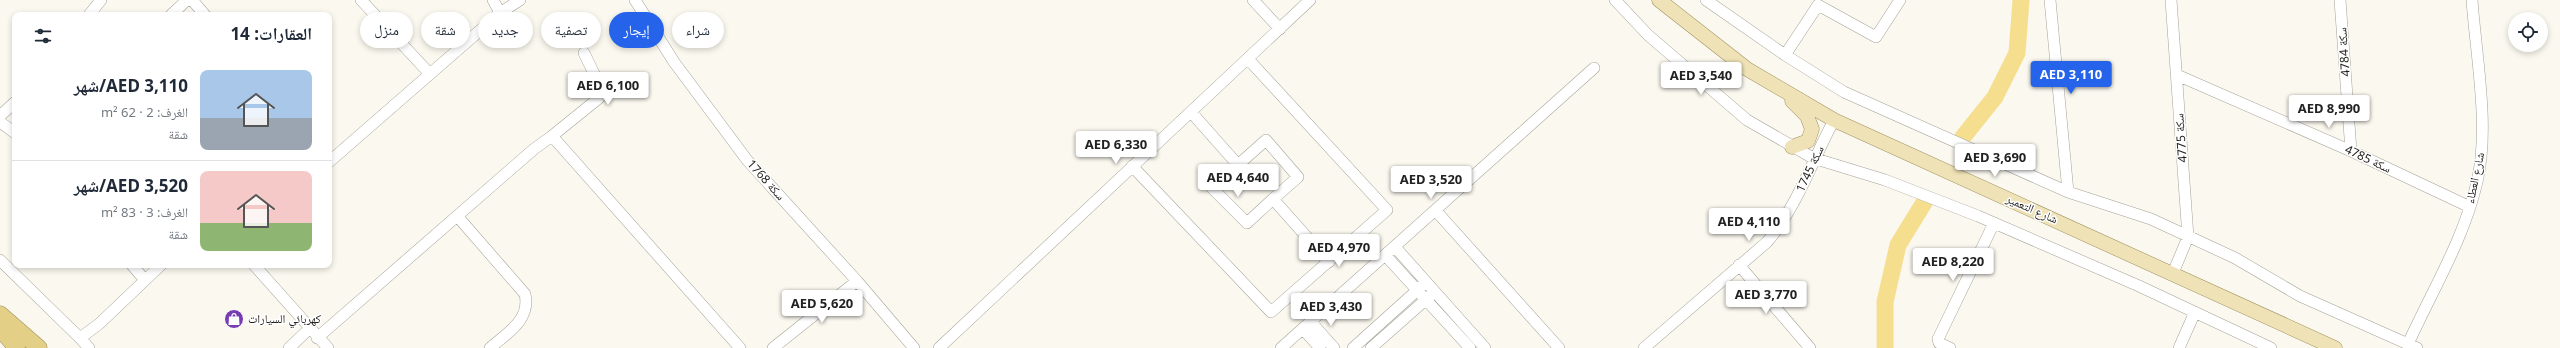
<!DOCTYPE html>
<html lang="ar">
<meta charset="utf-8">
<style>
:root{--surface:#fff;--page:#f2f2f3;--text:#1f2937;--muted:#747a83;--line:#e0e1e3;--accent:#2563eb}
body{margin:0;font-family:"Noto Sans","Noto Naskh Arabic",sans-serif;background:var(--page);color:var(--text);direction:rtl;height:100vh;display:flex;flex-direction:column;font-size:15px;white-space:nowrap}
*{box-sizing:border-box;margin:0}
p{font-size:13px;color:var(--muted)}
.icon{flex:none;width:22px;height:22px;fill:none;stroke:currentColor;stroke-width:2;stroke-linecap:round;stroke-linejoin:round}
.map{position:relative;flex:1;overflow:hidden;direction:ltr}
.panel{position:absolute;left:12px;top:12px;width:320px;height:256px;display:flex;flex-direction:column;background:var(--surface);border-radius:8px;box-shadow:0 2px 6px #0003;direction:rtl}
.panel>*{flex:none}
.guide{position:absolute;left:344px;top:12px;width:380px;height:36px;direction:rtl;display:flex;gap:8px}
.controls{position:absolute;left:2508px;top:12px;display:grid;gap:8px}
.controls a{display:grid;place-items:center;width:40px;height:40px;border-radius:50%;background:var(--surface);box-shadow:0 2px 6px #0003;font-size:20px}
.price{position:absolute;translate:-50% -34px;padding:0 9px;border-radius:4px;background:#fff;color:#222;font-size:13px;line-height:26px;filter:drop-shadow(0 1px 2px #0008)}
.price::after{content:'';position:absolute;left:50%;top:24px;width:12px;height:9px;margin-left:-6px;background:inherit;clip-path:polygon(0 0,100% 0,50% 100%)}
.price.active{background:var(--accent);color:#fff}
ul{padding:0;list-style:none}
li{display:flex;align-items:center;gap:12px;height:100px;padding:0 20px}
li+li{border-top:1px solid var(--line)}
li span{display:grid;place-items:center;flex:none;width:112px;height:80px;border-radius:8px;color:#555}
li>.icon{margin-inline-start:auto}
span .icon{width:48px;height:48px;fill:#fffc;stroke-width:1}
li b{font-size:17px}
h2{display:flex;justify-content:space-between;align-items:center;height:48px;padding:0 20px;font-size:17px}
.pill{padding:0 14px;border-radius:18px;background:var(--surface);box-shadow:0 2px 6px #0003;font-size:14px;line-height:36px}
.pill.active{background:var(--accent);color:#fff}
.map>svg:first-child{display:block}
.lines{fill:none;stroke-linecap:round;stroke-linejoin:round}
.river{stroke:#f6de8f;stroke-width:17}
.minor-casing{stroke:#a5a299;stroke-width:12}
.major-casing{stroke:#9f9162;stroke-width:15}
.highway-casing{stroke:#9f9162;stroke-width:17}
.minor{stroke:#fff;stroke-width:11}
.major{stroke:#efe2b7;stroke-width:14}
.highway{stroke:#e4cf87;stroke-width:16}
.labels{text-anchor:middle;stroke-width:3;stroke-linejoin:round;paint-order:stroke}
.street-label{font-size:12px;fill:#201f1c;stroke:#fff}
.poi-label{font-size:12px;fill:#201f1c;stroke:#fff;text-anchor:start}
</style>
<div class="map">
<svg width="2560" height="348" viewBox="0 0 2560 348">
<rect width="100%" height="100%" fill="#fbf8ef"/>
<g class="lines">
<!-- river -->
<path class="river" d="M1963 137 1995 97 2017 53 2021 0
M1885 348V302L1898 245 1925 201"/>
<!-- minor casing -->
<g class="minor-casing">
<path id="minor" d="M192 0 205 15
M361 0 429 73
M493 0 500 13
M635 0 674 62 747 160 857 281 914 348
M1253 0 1280 29
M1615 0 1648 35 1747 120 1813 158 1885 180 1978 216 2139 286 2271 348
M1706 0 1785 55 1844 92 2068 192 2151 219 2235 258 2300 296 2417 348
M2050 0 2068 192
M2171 0 2188 237 2173 273
M2340 0 2351 151
M89 15 101 0
M171 15 187 0
M1785 55 1818 5 1876 37 1900 0
M2177 75 2351 151 2470 207
M1191 112 1238 165
M0 116 15 102
M0 122 15 133
M552 136 599 98 601 88 584 53
M329 162 500 13 520 0
M1132 166 1271 312 1387 210 1248 59
M1273 199 1298 177 1266 140 1212 188 1247 223 1273 199 1329 262
M1436 211 1559 348
M458 217 525 294C531 320 507 333 490 348
M1395 247 1485 348
M1386 256 1470 348
M0 260 80 338 99 324 161 265
M132 265 144 279
M254 265 328 348
M1739 265 1810 348
M1311 322 1334 348
M1303 329 1320 348
M80 338 89 348
M317 338 534 149 552 136 740 348
M2408 344C2432 291 2464 239 2477 182 2490 128 2476 56 2472 0
M289 348 309 329
M773 348 857 281
M939 348 1310 0
M1281 348 1594 68
M1353 348 1423 285
M1371 348 1431 295
M1644 348 1767 242C1797 207 1812 161 1834 120
M1950 348 1939 343 1938 339 1994 223
M2179 348 2195 312"/>
</g>
<!-- major casing -->
<g class="major-casing">
<path id="major" d="M1659 0 1747 69 1834 120 2335 348
M1792 101 1807 116 1812 129 1808 141 1792 147"/>
</g>
<!-- highway casing -->
<g class="highway-casing">
<path id="highway" d="M0 314 39 348
M0 329 17 348"/>
</g>
<!-- minor -->
<use href="#minor" class="minor"/>
<!-- major -->
<use href="#major" class="major"/>
<!-- highway -->
<use href="#highway" class="highway"/>
</g>
<!-- icons -->
<defs>
<g id="shop-disc" transform="scale(1)"><circle r="9.5" fill="#773cb2" stroke="#fff"/><path d="M-5-2.5h2.3a2.7 3.5 0 0 1 5.4 0H5L5.5 6h-11ZM-1.5-2.5h3a1.5 2.3 0 0 0-3 0Z" fill="#fff"/></g>
</defs>
<g fill-rule="evenodd">
<use href="#shop-disc" x="234" y="319"/>
</g>
<g class="labels">
<!-- street labels -->
<g class="street-label">
<text transform="translate(2344 52) rotate(-94)" y="4">سكة 4784</text>
<text transform="translate(2181 138) rotate(-94)" y="4">سكة 4775</text>
<text transform="translate(2368 159) rotate(25)" y="4">سكة 4785</text>
<text transform="translate(1810 169) rotate(-65)" y="4">سكة 1745</text>
<text transform="translate(2475 178) rotate(-78)" y="4">شارع العطاء</text>
<text transform="translate(766 180) rotate(48)" y="4">سكة 1768</text>
<text transform="translate(2032 209) rotate(24)" y="4">شارع التعمير</text>
</g>
<!-- poi labels -->
<g class="poi-label">
<text x="248" y="323">كهربائي السيارات</text>
</g>
</g>
</svg>
<div class="controls">
<a><svg class="icon" aria-label="locate" viewBox="0 0 24 24"><circle cx="12" cy="12" r="6"/><path d="M12 2v4M12 18v4M2 12h4M18 12h4"/></svg></a>
</div>
<b class="price active" style="left:2071px;top:95px">AED 3,110</b>
<b class="price" style="left:1701px;top:96px">AED 3,540</b>
<b class="price" style="left:608px;top:106px">AED 6,100</b>
<b class="price" style="left:2329px;top:129px">AED 8,990</b>
<b class="price" style="left:1116px;top:165px">AED 6,330</b>
<b class="price" style="left:1995px;top:178px">AED 3,690</b>
<b class="price" style="left:1238px;top:198px">AED 4,640</b>
<b class="price" style="left:1431px;top:200px">AED 3,520</b>
<b class="price" style="left:1749px;top:242px">AED 4,110</b>
<b class="price" style="left:1339px;top:268px">AED 4,970</b>
<b class="price" style="left:1953px;top:282px">AED 8,220</b>
<b class="price" style="left:1766px;top:315px">AED 3,770</b>
<b class="price" style="left:822px;top:324px">AED 5,620</b>
<b class="price" style="left:1331px;top:327px">AED 3,430</b>
<div class="guide">
<a class="pill">شراء</a>
<a class="pill active">إيجار</a>
<a class="pill">تصفية</a>
<a class="pill">جديد</a>
<a class="pill">شقة</a>
<a class="pill">منزل</a>
</div>
<section class="panel">
<h2>العقارات: 14<svg class="icon" aria-label="filters" viewBox="0 0 24 24"><path d="M4 7h16M4 17h16"/><circle cx="9" cy="7" r="2"/><circle cx="15" cy="17" r="2"/></svg></h2>
<ul>
<li><span style="background:linear-gradient(#a9c7e8 60%,#9aa5b1 0)"><svg class="icon" aria-label="home" viewBox="0 0 24 24"><path d="M3 11l9-7 9 7M6 9v11h12V9"/></svg></span><div><b>AED 3,110/شهر</b><p>الغرف: 2 · 62 m²</p><p>شقة</p></div></li>
<li><span style="background:linear-gradient(#f6c9c9 65%,#8fb573 0)"><svg class="icon" aria-label="home" viewBox="0 0 24 24"><path d="M3 11l9-7 9 7M6 9v11h12V9"/></svg></span><div><b>AED 3,520/شهر</b><p>الغرف: 3 · 83 m²</p><p>شقة</p></div></li>
</ul>
</section>
</div>
